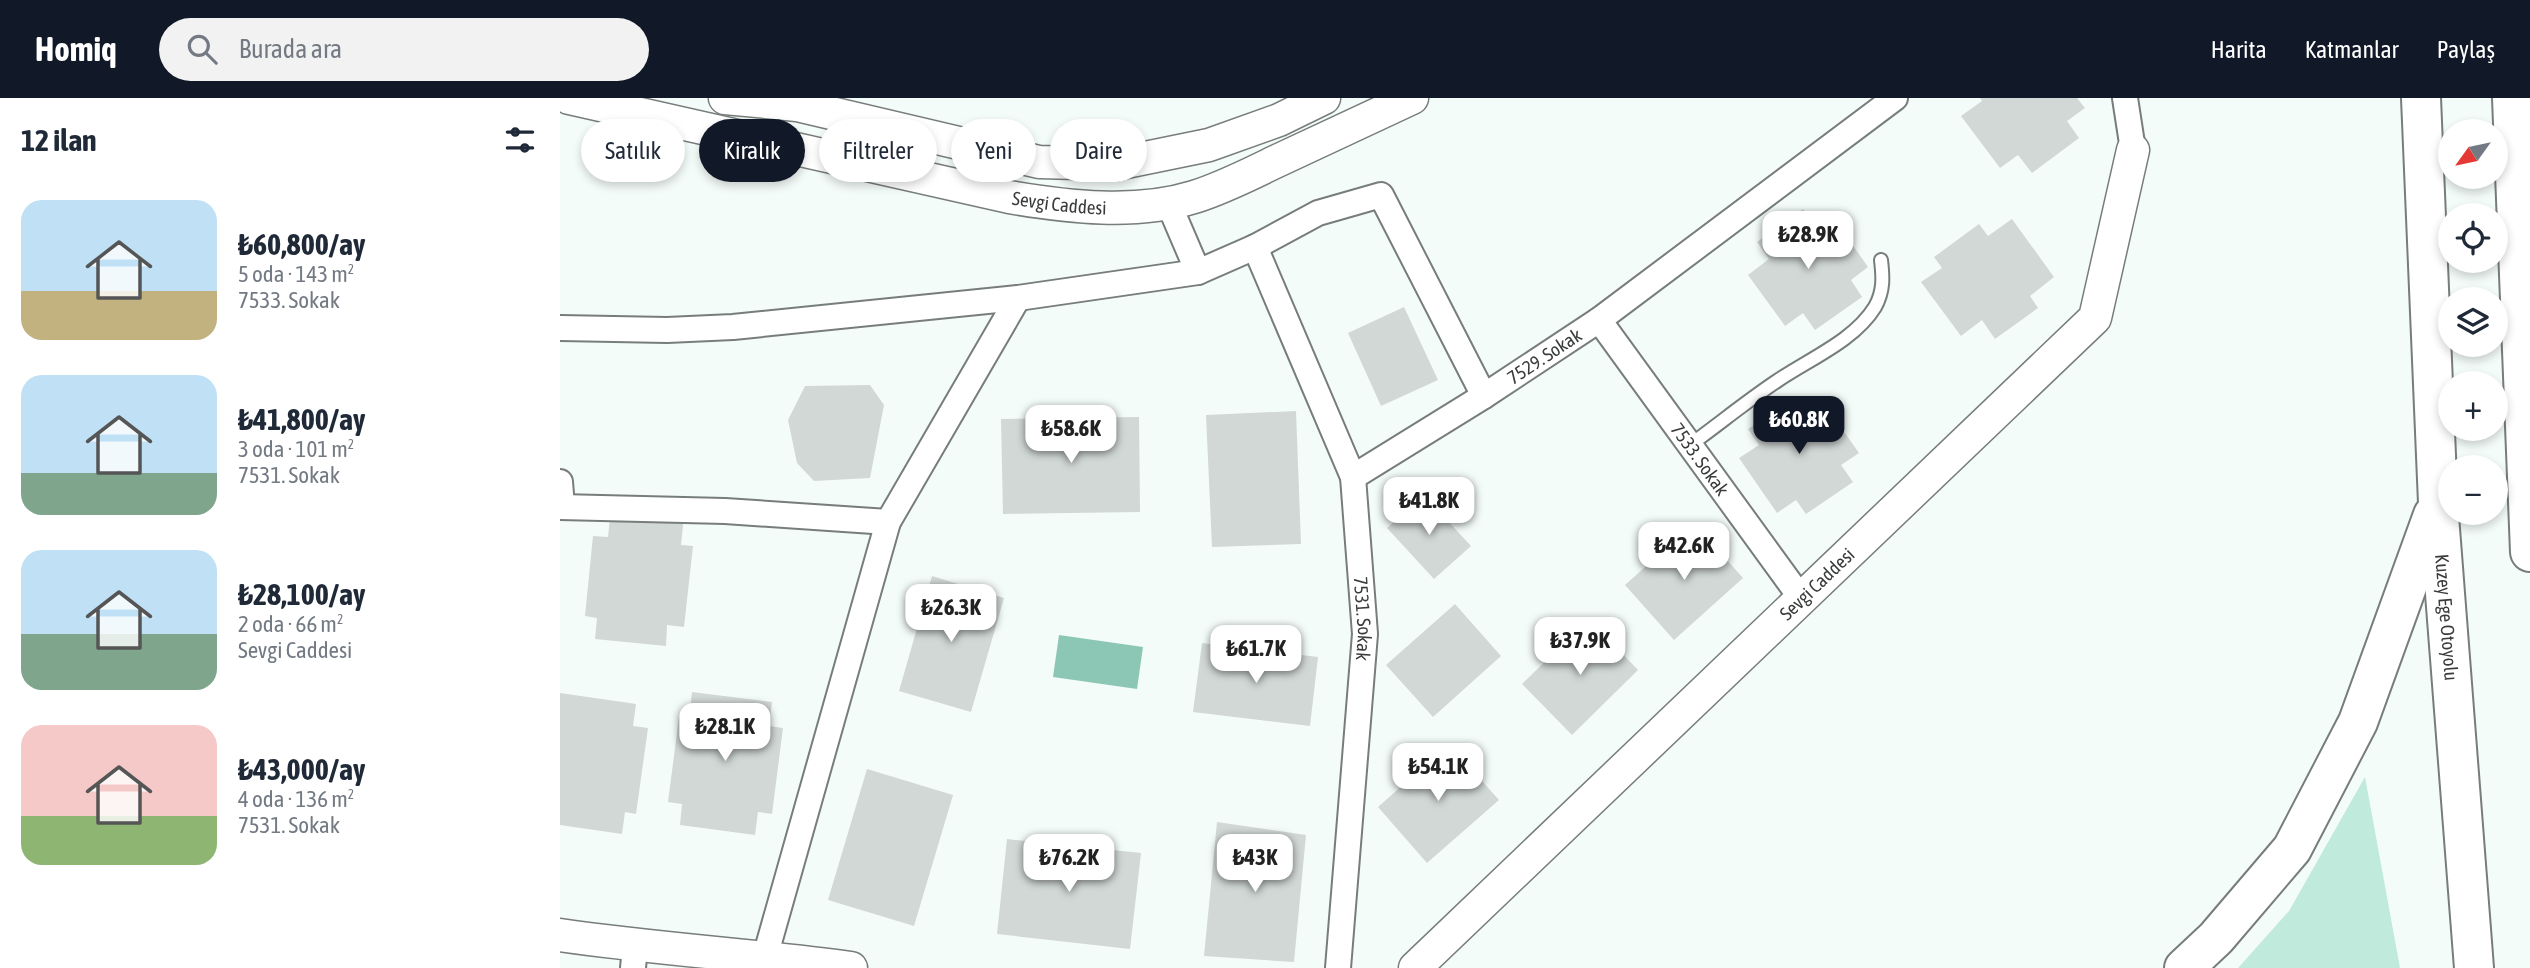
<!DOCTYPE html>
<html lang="tr">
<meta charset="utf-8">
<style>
:root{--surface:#fff;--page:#f2f2f3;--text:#1f2937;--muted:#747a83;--accent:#111827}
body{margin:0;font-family:"Asap Condensed",sans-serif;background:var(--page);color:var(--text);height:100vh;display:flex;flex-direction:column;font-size:26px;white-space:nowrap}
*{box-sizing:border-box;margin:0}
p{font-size:23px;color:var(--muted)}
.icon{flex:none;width:38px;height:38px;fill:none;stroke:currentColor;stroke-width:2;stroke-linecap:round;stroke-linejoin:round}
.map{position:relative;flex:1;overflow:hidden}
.panel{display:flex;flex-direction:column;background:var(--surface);width:560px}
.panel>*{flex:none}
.banner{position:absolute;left:21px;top:21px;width:665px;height:63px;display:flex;gap:14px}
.needle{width:46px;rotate:237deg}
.tools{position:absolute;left:1878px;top:21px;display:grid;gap:14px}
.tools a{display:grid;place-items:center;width:70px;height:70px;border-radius:50%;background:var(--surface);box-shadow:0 4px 10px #0003;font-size:35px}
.price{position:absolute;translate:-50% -60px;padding:0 16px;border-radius:14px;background:#fff;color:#222;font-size:23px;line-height:46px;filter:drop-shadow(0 2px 4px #0008)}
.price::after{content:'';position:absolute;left:50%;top:42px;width:21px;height:16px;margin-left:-10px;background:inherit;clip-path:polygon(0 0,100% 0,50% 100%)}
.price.on{background:var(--accent);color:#fff}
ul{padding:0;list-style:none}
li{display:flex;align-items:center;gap:21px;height:175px;padding:0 21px}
li span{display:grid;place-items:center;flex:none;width:196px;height:140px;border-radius:21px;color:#555}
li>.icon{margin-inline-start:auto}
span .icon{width:84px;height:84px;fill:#fffc;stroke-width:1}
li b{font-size:30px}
h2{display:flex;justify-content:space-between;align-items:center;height:84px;padding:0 21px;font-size:30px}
.pill{padding:0 24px;border-radius:32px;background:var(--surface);box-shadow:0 4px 10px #0003;font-size:24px;line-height:63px}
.pill.on{background:var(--accent);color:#fff}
header{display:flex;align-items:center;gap:42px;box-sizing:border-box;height:98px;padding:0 35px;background:var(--accent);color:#fff}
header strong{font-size:33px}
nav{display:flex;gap:38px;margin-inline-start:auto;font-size:24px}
.search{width:490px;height:63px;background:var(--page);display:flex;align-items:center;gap:18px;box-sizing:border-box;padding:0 24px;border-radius:38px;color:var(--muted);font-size:26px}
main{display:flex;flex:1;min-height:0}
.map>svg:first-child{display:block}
.green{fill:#bfeadc}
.water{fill:#8cc6b4}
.building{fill:#d1d8d5}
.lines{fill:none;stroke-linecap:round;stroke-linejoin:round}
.service-casing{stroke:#777d7b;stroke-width:16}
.minor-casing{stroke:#777d7b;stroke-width:28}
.tertiary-casing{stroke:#777d7b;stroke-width:35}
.motorway-casing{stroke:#777d7b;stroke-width:42}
.service{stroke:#fff;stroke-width:12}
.minor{stroke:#fff;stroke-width:24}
.tertiary{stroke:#fff;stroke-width:32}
.motorway{stroke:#fff;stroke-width:38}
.labels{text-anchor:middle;stroke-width:7;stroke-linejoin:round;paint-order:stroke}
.street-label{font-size:19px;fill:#393c3b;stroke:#fff}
</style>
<header>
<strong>Homiq</strong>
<div class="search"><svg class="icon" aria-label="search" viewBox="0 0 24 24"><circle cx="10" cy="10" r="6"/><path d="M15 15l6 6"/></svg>Burada ara</div>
<nav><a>Harita</a><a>Katmanlar</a><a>Paylaş</a></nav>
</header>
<main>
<section class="panel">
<h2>12 ilan<svg class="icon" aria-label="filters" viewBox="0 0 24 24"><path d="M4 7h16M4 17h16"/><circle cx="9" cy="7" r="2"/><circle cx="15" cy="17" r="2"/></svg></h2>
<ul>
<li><span style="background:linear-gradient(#bfe0f5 65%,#c2b280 0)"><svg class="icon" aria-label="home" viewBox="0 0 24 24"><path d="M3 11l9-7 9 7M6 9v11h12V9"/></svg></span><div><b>₺60,800/ay</b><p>5 oda · 143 m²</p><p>7533. Sokak</p></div></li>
<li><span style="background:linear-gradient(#bfe0f5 70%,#7fa58c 0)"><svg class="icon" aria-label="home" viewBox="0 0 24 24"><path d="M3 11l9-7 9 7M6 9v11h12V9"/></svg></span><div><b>₺41,800/ay</b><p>3 oda · 101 m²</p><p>7531. Sokak</p></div></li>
<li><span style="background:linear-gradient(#bfe0f5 60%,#7fa58c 0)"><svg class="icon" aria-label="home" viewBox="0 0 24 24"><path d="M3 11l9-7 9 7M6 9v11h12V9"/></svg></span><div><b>₺28,100/ay</b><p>2 oda · 66 m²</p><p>Sevgi Caddesi</p></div></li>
<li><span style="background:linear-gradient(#f6c9c9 65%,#8fb573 0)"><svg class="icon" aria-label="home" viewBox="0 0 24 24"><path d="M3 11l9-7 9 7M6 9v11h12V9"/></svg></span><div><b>₺43,000/ay</b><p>4 oda · 136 m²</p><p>7531. Sokak</p></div></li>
</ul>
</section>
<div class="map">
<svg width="1970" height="870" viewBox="0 0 1970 870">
<rect width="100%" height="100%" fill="#f4fcf9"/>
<!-- green -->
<path class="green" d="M1805 679 1840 870H1678L1729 813Z"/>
<!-- water -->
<path class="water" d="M499 537 583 549 577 591 493 579Z"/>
<!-- building -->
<path class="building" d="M1420 0H1517L1525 10 1507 23 1519 40 1472 75 1458 57 1440 70 1401 18 1422 3Z
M1243 111 1257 131 1273 119 1308 169 1291 182 1302 199 1255 232 1243 215 1225 228 1188 177 1209 161 1197 144Z
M1452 121 1494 179 1470 198 1478 210 1435 241 1422 222 1401 238 1361 184 1382 170 1374 159 1419 126 1428 138Z
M844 209 878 282 821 308 788 235Z
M310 287 324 307 310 380 254 383 237 365 228 322 245 288Z
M1234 300 1243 313 1261 301 1299 355 1281 367 1293 384 1246 416 1236 402 1217 415 1179 360 1199 347 1188 331Z
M736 313 741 446 652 449 646 317Z
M579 319 580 414 443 416 441 321Z
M864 397 911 448 874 481 827 430Z
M51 410 124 418 121 447 133 448 124 529 107 527 106 548 35 541 37 520 25 518 33 438 48 439Z
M1134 425 1183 480 1114 542 1065 487Z
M372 478 444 500 411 614 339 593Z
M895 506 941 558 873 619 826 567Z
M1029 521 1078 572 1012 637 962 586Z
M642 545 758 559 750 628 633 614Z
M132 594 212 604 209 628 223 630 212 716 198 714 195 737 120 727 122 706 108 704 119 619 129 620Z
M0 595 76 606 73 628 88 630 76 716 65 714 62 736 0 727Z
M889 646 939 702 867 765 818 709Z
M307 671 393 697 354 828 268 802Z
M657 724 746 737 734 864 644 858Z
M447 741 581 755 570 851 437 836Z"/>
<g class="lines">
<!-- service casing -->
<g class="service-casing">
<path id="service" d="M1130 347C1159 326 1187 303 1217 283 1249 261 1294 243 1315 209 1324 193 1323 179 1321 162"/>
</g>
<!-- minor casing -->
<g class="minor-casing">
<g id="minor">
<path d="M1565 0 1573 52"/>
<path d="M608 104 638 174"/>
<path id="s1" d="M695 149 793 379 805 536 778 870"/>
<path id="s2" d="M1039 222 1241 500"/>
<path id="s3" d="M0 230 107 232 173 229 458 200 638 174 695 149 758 115 821 97 924 298 1039 222 1335 0"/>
<path d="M793 379 924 298"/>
<path d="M0 384 2 408"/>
<path d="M0 409 165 413 328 424"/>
<path d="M205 859 328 424 458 200"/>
<path d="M73 870 75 848"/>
</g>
</g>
<!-- tertiary casing -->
<g class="tertiary-casing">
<g id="tertiary">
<path id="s4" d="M9 0 449 99C508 109 576 117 634 99 663 90 690 76 717 63 762 42 807 21 852 0"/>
<path d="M165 0 237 7 479 64 556 66 649 47 719 22 764 0"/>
<path d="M0 837C97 851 194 857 291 870"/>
<path id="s5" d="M855 870 1535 220 1573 52"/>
</g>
</g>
<!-- motorway casing -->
<g class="motorway-casing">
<g id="motorway">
<path id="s6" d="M1861 0 1878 405 1914 870"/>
<path d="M1952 0 1970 454"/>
<path d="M1624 870 1656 840 1732 751 1798 624 1873 417"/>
</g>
</g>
<!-- service -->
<use href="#service" class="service"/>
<!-- minor -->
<use href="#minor" class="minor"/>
<!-- tertiary -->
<use href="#tertiary" class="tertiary"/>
<!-- motorway -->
<use href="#motorway" class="motorway"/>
</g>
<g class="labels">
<!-- street labels -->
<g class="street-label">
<text dy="7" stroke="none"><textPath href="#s4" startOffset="502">Sevgi Caddesi</textPath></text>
<text dy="7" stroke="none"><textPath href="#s3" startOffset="1139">7529. Sokak</textPath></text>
<text dy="7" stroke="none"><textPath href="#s2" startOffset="172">7533. Sokak</textPath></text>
<text dy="7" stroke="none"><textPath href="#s5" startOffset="556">Sevgi Caddesi</textPath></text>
<text dy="7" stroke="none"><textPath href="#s6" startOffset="520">Kuzey Ege Otoyolu</textPath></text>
<text dy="7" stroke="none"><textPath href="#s1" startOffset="392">7531. Sokak</textPath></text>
</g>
</g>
</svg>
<div class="tools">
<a><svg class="needle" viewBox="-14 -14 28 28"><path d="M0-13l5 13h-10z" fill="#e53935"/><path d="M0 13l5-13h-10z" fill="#747a83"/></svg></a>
<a><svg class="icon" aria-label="locate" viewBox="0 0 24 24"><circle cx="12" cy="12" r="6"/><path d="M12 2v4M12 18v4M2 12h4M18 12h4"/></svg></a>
<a><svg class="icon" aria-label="layers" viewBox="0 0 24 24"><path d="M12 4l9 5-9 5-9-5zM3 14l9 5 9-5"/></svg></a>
<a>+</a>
<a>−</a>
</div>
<b class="price" style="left:1248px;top:173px">₺28.9K</b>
<b class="price on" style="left:1239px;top:358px">₺60.8K</b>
<b class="price" style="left:511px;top:367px">₺58.6K</b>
<b class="price" style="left:869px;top:439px">₺41.8K</b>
<b class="price" style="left:1124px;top:484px">₺42.6K</b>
<b class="price" style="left:391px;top:546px">₺26.3K</b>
<b class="price" style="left:1020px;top:579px">₺37.9K</b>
<b class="price" style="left:696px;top:587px">₺61.7K</b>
<b class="price" style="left:165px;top:665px">₺28.1K</b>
<b class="price" style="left:878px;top:705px">₺54.1K</b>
<b class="price" style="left:509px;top:796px">₺76.2K</b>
<b class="price" style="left:695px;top:796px">₺43K</b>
<div class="banner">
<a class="pill">Satılık</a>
<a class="pill on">Kiralık</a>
<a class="pill">Filtreler</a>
<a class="pill">Yeni</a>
<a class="pill">Daire</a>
</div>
</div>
</main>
